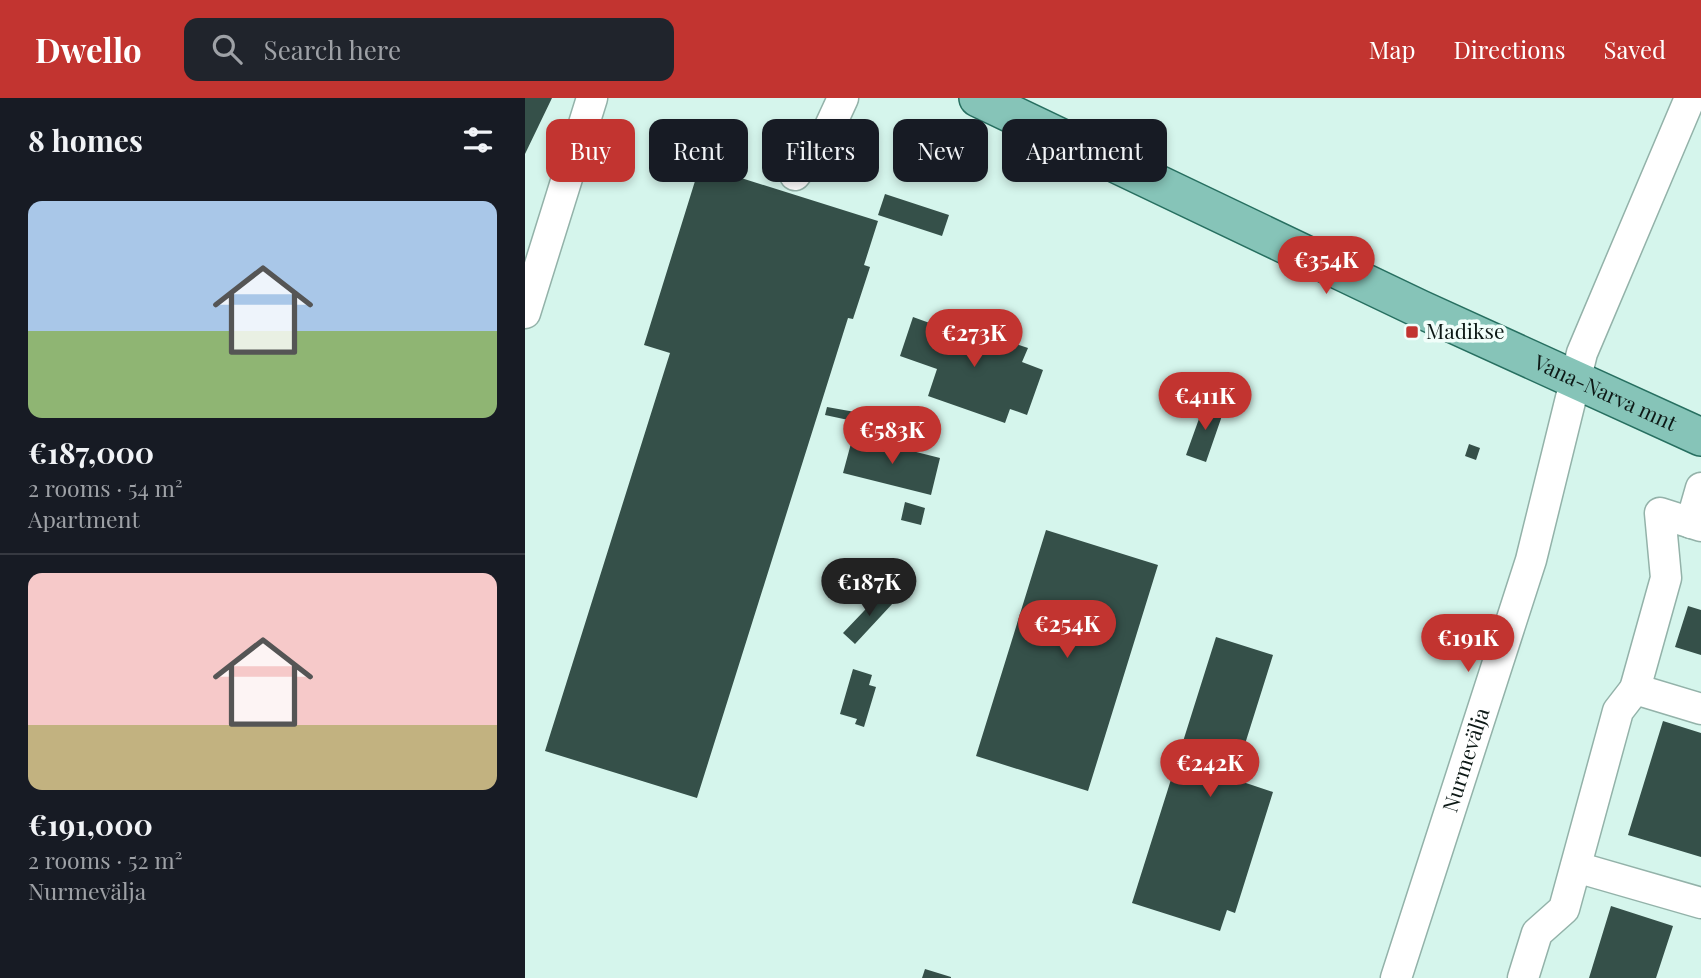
<!DOCTYPE html>
<meta charset="utf-8">
<style>
:root{--surface:#171b24;--page:#20242c;--text:#f1f3f6;--muted:#9ea1a6;--line:#363941;--accent:#c23430}
body{margin:0;font-family:"Playfair Display",serif;background:var(--page);color:var(--text);height:100vh;display:flex;flex-direction:column;font-size:26px;white-space:nowrap}
*{box-sizing:border-box;margin:0}
p{font-size:23px;color:var(--muted)}
.icon{flex:none;width:38px;height:38px;fill:none;stroke:currentColor;stroke-width:2;stroke-linecap:round;stroke-linejoin:round}
.map{position:relative;flex:1;overflow:hidden}
.drawer{display:flex;flex-direction:column;background:var(--surface);width:525px}
.drawer>*{flex:none}
.guide{position:absolute;left:21px;top:21px;width:665px;height:63px;display:flex;gap:14px}
.price{position:absolute;translate:-50% -60px;padding:0 16px;border-radius:24px;background:var(--accent);color:#fff;font-size:23px;line-height:46px;filter:drop-shadow(0 2px 4px #0008)}
.price::after{content:'';position:absolute;left:50%;top:42px;width:21px;height:16px;margin-left:-10px;background:inherit;clip-path:polygon(0 0,100% 0,50% 100%)}
.price.active{background:#222;color:#fff}
ul{padding:0;list-style:none}
li{display:grid;align-content:center;gap:14px;height:371px;padding:0 28px}
li+li{border-top:2px solid var(--line)}
li span{display:grid;place-items:center;height:217px;border-radius:14px;color:#555}
li>.icon{margin-inline-start:auto}
span .icon{width:126px;height:126px;fill:#fffc;stroke-width:1}
li b{font-size:30px}
h2{display:flex;justify-content:space-between;align-items:center;height:84px;padding:0 28px;font-size:30px}
.pill{padding:0 24px;border-radius:14px;background:var(--surface);box-shadow:0 4px 10px #0003;font-size:24px;line-height:63px}
.pill.active{background:var(--accent);color:#fff}
header{display:flex;align-items:center;gap:42px;box-sizing:border-box;height:98px;padding:0 35px;background:var(--accent);color:#fff}
header strong{font-size:33px}
nav{display:flex;gap:38px;margin-inline-start:auto;font-size:24px}
.search{width:490px;height:63px;background:var(--page);display:flex;align-items:center;gap:18px;box-sizing:border-box;padding:0 24px;border-radius:14px;color:var(--muted);font-size:26px}
main{display:flex;flex:1;min-height:0}
.map>svg:first-child{display:block}
.building{fill:#355049}
.lines{fill:none;stroke-linecap:round;stroke-linejoin:round}
.minor-casing{stroke:#93b2a9;stroke-width:33}
.major-casing{stroke:#276f60;stroke-width:40}
.minor{stroke:#fff;stroke-width:30}
.major{stroke:#86c4b8;stroke-width:37}
.poi-dot{fill:#c23430;stroke:#f1fefa;stroke-width:2.5}
.labels{text-anchor:middle;stroke-width:7;stroke-linejoin:round;paint-order:stroke}
.poi-label{font-size:21px;fill:#0d1916;stroke:#f1fefa;text-anchor:start}
.street-label{font-size:21px;fill:#0d1916;stroke:#f1fefa}
</style>
<header>
<strong>Dwello</strong>
<div class="search"><svg class="icon" aria-label="search" viewBox="0 0 24 24"><circle cx="10" cy="10" r="6"/><path d="M15 15l6 6"/></svg>Search here</div>
<nav><a>Map</a><a>Directions</a><a>Saved</a></nav>
</header>
<main>
<section class="drawer">
<h2>8 homes<svg class="icon" aria-label="filters" viewBox="0 0 24 24"><path d="M4 7h16M4 17h16"/><circle cx="9" cy="7" r="2"/><circle cx="15" cy="17" r="2"/></svg></h2>
<ul>
<li><span style="background:linear-gradient(#a9c7e8 60%,#8fb573 0)"><svg class="icon" aria-label="home" viewBox="0 0 24 24"><path d="M3 11l9-7 9 7M6 9v11h12V9"/></svg></span><div><b>€187,000</b><p>2 rooms · 54 m²</p><p>Apartment</p></div></li>
<li><span style="background:linear-gradient(#f6c9c9 70%,#c2b280 0)"><svg class="icon" aria-label="home" viewBox="0 0 24 24"><path d="M3 11l9-7 9 7M6 9v11h12V9"/></svg></span><div><b>€191,000</b><p>2 rooms · 52 m²</p><p>Nurmevälja</p></div></li>
</ul>
</section>
<div class="map">
<svg width="1176" height="880" viewBox="0 0 1176 880">
<rect width="100%" height="100%" fill="#d5f5ec"/>
<!-- building -->
<path class="building" d="M0 0H27L0 56Z
M175 67 353 123 339 167 345 169 328 221 323 220 172 700 20 653 145 255 119 247Z
M360 96 424 117 417 138 353 117Z
M388 219 424 232 427 224 503 250 497 264 518 272 502 317 485 311 480 325 403 298 412 271 375 258Z
M680 304 699 312 681 364 661 357Z
M302 309 330 314 328 323 300 317Z
M328 338 415 360 406 397 318 375Z
M944 346 955 350 951 362 940 358Z
M380 404 400 410 396 427 376 422Z
M521 432 633 467 563 693 451 658Z
M358 493 369 504 330 546 318 535Z
M1163 508 1176 512V557L1150 549Z
M691 539 748 557 709 681 748 694 710 815 702 812 695 833 607 805Z
M328 571 347 577 344 587 351 589 339 629 330 626 332 621 315 616Z
M1138 623 1176 635V759L1103 737Z
M1086 808 1148 828 1131 880H1064Z
M400 871 426 879V880H397Z"/>
<g class="lines">
<!-- minor casing -->
<g class="minor-casing">
<g id="minor">
<path d="M270 77 300 39 318 0"/>
<path d="M0 215 67 0"/>
<path d="M1166 425 1176 390"/>
<path d="M1176 428 1135 415 1141 480 1110 591 1176 611"/>
<path d="M1051 769 1176 805"/>
<path id="s1" d="M871 880 1006 462 1057 255 1165 0"/>
<path d="M998 880 1012 835 1039 811 1093 613 1110 591"/>
</g>
</g>
<!-- major casing -->
<g class="major-casing">
<g id="major">
<path id="s2" d="M453 0 895 211 1176 339"/>
</g>
</g>
<!-- minor -->
<use href="#minor" class="minor"/>
<!-- major -->
<use href="#major" class="major"/>
</g>
<!-- markers -->
<rect class="poi-dot" x="880" y="227" width="14" height="14" rx="3.5"/>
<g class="labels">
<!-- poi labels -->
<g class="poi-label">
<text x="901" y="241">Madikse</text>
</g>
<!-- street labels -->
<g class="street-label">
<text dy="7" stroke="none"><textPath href="#s2" startOffset="693">Vana-Narva mnt</textPath></text>
<text dy="7" stroke="none"><textPath href="#s1" startOffset="229">Nurmevälja</textPath></text>
</g>
</g>
</svg>
<b class="price" style="left:801px;top:198px">€354K</b>
<b class="price" style="left:449px;top:271px">€273K</b>
<b class="price" style="left:680px;top:334px">€411K</b>
<b class="price" style="left:367px;top:368px">€583K</b>
<b class="price active" style="left:344px;top:520px">€187K</b>
<b class="price" style="left:542px;top:562px">€254K</b>
<b class="price" style="left:943px;top:576px">€191K</b>
<b class="price" style="left:685px;top:701px">€242K</b>
<div class="guide">
<a class="pill active">Buy</a>
<a class="pill">Rent</a>
<a class="pill">Filters</a>
<a class="pill">New</a>
<a class="pill">Apartment</a>
</div>
</div>
</main>
